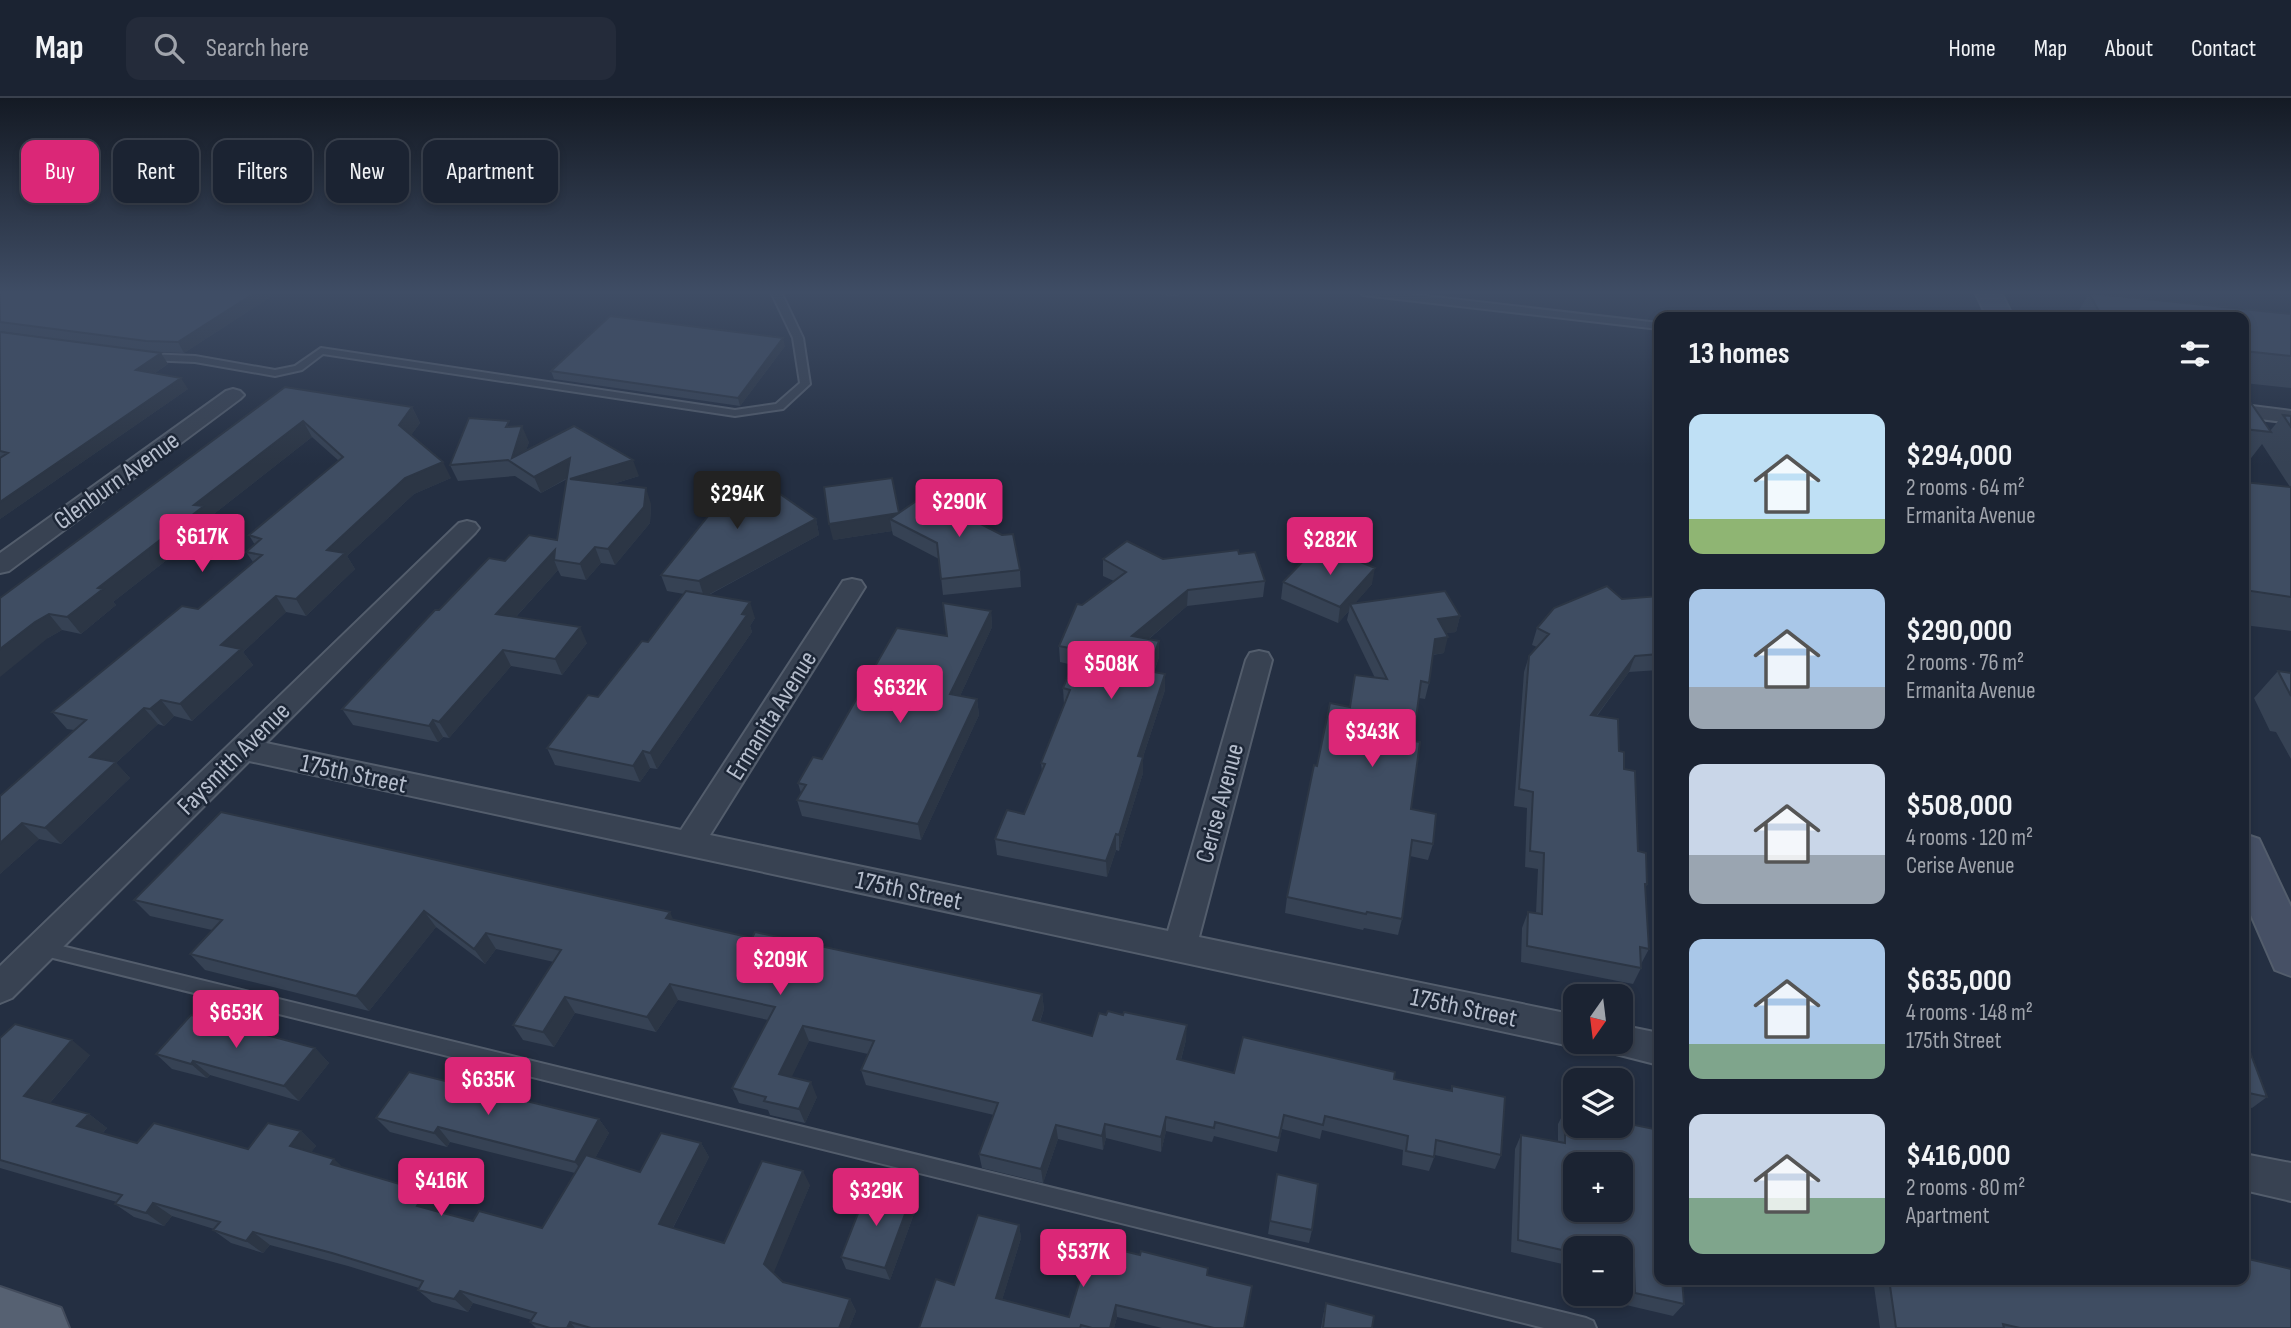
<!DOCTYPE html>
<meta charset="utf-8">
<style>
:root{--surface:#1b2332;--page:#242b3a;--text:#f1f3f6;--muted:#a0a4ac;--line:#39404d;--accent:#db2777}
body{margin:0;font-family:"Sofia Sans Condensed",sans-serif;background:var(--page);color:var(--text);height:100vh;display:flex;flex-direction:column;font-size:26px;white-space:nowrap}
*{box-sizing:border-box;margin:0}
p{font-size:23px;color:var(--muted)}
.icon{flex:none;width:38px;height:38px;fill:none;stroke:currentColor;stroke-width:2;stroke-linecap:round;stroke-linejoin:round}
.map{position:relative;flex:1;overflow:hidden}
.sheet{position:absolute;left:1654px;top:214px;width:595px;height:973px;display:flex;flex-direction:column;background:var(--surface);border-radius:14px;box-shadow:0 4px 10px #0003,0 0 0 2px var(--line)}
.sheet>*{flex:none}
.guide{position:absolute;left:21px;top:42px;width:665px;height:63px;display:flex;gap:14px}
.needle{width:46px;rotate:194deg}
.controls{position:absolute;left:1563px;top:886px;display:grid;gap:14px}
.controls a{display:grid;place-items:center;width:70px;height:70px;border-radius:14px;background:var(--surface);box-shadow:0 4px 10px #0003,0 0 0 2px var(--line);font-size:35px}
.price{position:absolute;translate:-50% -60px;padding:0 16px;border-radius:7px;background:var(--accent);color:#fff;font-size:23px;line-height:46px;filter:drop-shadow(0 2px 4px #0008)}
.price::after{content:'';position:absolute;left:50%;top:42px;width:21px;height:16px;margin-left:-10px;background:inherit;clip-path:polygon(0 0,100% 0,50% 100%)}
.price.current{background:#222;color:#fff}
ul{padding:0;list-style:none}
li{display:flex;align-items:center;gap:21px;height:175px;padding:0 35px}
li span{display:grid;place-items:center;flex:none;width:196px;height:140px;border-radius:14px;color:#555}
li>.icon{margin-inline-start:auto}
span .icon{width:84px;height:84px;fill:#fffc;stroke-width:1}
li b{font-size:30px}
h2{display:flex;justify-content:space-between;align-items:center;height:84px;padding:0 35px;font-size:30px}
.chip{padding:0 24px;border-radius:14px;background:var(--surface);box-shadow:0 4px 10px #0003,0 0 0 2px var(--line);font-size:24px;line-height:63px}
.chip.current{background:var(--accent);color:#fff}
header{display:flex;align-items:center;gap:42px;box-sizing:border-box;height:98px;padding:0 35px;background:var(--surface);border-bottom:2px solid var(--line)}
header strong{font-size:33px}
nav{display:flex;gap:38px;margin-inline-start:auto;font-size:24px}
.search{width:490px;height:63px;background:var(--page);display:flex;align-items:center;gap:18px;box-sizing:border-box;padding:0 24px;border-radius:14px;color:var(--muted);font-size:26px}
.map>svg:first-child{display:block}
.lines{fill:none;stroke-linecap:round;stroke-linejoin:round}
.lane-casing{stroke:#535d6c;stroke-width:4}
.street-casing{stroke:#535d6c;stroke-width:4}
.secondary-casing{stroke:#535d6c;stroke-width:4}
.primary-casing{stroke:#424b5b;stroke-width:4}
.lane{fill:#384252;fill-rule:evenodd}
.street{fill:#384252;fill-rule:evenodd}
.secondary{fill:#465065;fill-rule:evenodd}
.primary{fill:#566172;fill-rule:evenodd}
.wall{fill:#364254}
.shaded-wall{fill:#2c3645}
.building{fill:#3f4d62;stroke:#2c3645;stroke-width:2;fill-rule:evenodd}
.labels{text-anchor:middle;stroke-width:5;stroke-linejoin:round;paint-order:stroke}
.street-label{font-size:26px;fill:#b5bdcc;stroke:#1d2737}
</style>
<header>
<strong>Map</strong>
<div class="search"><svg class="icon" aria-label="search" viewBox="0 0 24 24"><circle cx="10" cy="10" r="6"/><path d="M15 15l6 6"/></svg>Search here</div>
<nav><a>Home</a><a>Map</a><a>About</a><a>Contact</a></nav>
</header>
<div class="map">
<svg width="2291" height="1230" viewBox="0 0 2291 1230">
<rect width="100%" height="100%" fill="#242f42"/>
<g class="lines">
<!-- lane casing -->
<g class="lane-casing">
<path id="lane" d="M771 194H781L803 240 810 286 783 311 735 318 323 256 302 272 275 278 195 264 147 262 142 259 147 256 195 258 275 272 295 268 321 250 735 312 776 306 800 285 793 240Z
M1359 194H1391L1659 225V231L1363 197Z
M41 843 1586 1220 1593 1223 1596 1230H1544L41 857 35 855 33 850 35 845Z"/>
</g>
<!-- street casing -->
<g class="street-casing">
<path id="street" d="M233 291 240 293 244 297 240 301 9 473 0 475V455L226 293Z
M2244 307 2291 313V325L2244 319Z
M467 423 475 425 479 430 475 435 266 645 681 732 843 483 852 481 861 483 865 489 710 737 1168 833 1246 562 1250 555 1259 553 1268 555 1272 562 1199 839 1575 917V943L1587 944 1575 949 249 663 12 900 0 905V868L459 425Z
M1620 927 1659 935V967L1608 954 1603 943H1620Z
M2244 1056 2291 1065V1103L2244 1092Z"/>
</g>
<!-- secondary casing -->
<g class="secondary-casing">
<path id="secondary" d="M1975 194H2001L2013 219H1987Z
M2244 736 2259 741 2291 809V878L2275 872 2244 801Z"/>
</g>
<!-- primary casing -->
<g class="primary-casing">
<path id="primary" d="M0 1189 61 1210 69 1230H0Z"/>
</g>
<!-- lane -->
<use href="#lane" class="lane"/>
<!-- street -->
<use href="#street" class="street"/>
<!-- secondary -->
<use href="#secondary" class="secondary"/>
<!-- primary -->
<use href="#primary" class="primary"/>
</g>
<!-- wall -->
<path class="wall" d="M0 194H278L184 255 157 254 168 266 155 275 188 291 0 421V234L91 246 0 233Z
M1142 194H1180L1178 199Z
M2089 195 2291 216V290L2244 285V219H2075Z
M785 248 740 308 554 281 551 273Z
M285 289 412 309 420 325 411 337 451 380 414 396 347 458 355 471 306 518 286 514 243 554 253 567 192 623 174 618 164 628 158 626 116 665 130 680 61 746 39 741 0 776V698L74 632 67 631 52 614 198 511 253 464 246 454 255 447 249 437 339 363 312 339 210 419 214 425 113 504 116 507 81 536 62 532 48 540 0 500Z
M2283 317 2291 318V533L2244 527V384L2290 389 2262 346 2248 364H2244V331L2270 333Z
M511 329 529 344 526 352 639 378 613 386 651 406 650 425 615 467 601 465 586 482 561 478 558 472 516 519 587 545 562 577 511 568 449 640 443 639 438 644 353 627 342 611 439 512 505 463 557 442 567 381 541 395 515 378 458 383 450 367Z
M776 398 816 421 819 437 709 497 755 520 750 528 752 534 657 671 650 670 640 684 555 667 547 650 598 599 648 544 684 496 667 493 661 477Z
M963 408 964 418 1020 472 1021 489 943 497 939 461 893 437 892 433 833 442 899 415Z
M1239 456 1265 483 1263 499 1187 508 1149 541 1159 543V559L1154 574 1165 576V592L1143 659V675L1119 753 1116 752 1107 779 997 757 995 741 1024 716 1042 673 1041 665 1064 607 1063 590 1073 567 1060 564 1059 548 1082 507 1114 483 1103 478V461H1163Z
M1283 484 1372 486 1355 505 1460 518 1456 534 1446 535 1444 555 1433 557 1429 585 1425 601 1419 600 1413 643 1411 711 1433 746 1428 762 1410 758 1402 821 1398 837 1364 830 1363 832 1285 815 1287 799 1317 668 1350 609 1375 580 1347 522 1349 513 1338 525 1281 501Z
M1659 498V572L1629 574 1597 618 1619 653 1624 671 1638 753 1647 786 1645 791 1649 851 1641 866V870L1633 886 1521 864 1522 830 1528 814 1536 815 1538 771 1525 769 1527 710 1514 708 1524 574 1529 558 1537 549 1532 547 1537 530 1622 501Z
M991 513 992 529 960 598 977 601 979 617 921 742 802 718 797 702 801 695 798 685 947 538Z
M2278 573 2291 575V661L2276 634 2270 633 2254 600Z
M134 802 674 822 752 840 1042 896 1044 911 1040 924 1092 938 1186 942 1181 962 1234 975 1394 981 1450 993 1452 988 1501 1057 1495 1071 1435 1057 1429 1073 1402 1067 1403 1052 1322 1032 1320 1041 1282 1031 1277 1054 1214 1038 1212 1044 1166 1033 1161 1054 1106 1040 1103 1052 1058 1041 1043 1085 982 1070 979 1056 994 1017 866 987 861 972 868 956 809 943 791 979 817 999 805 1025 770 1017 768 1012 739 1005 732 990 768 922 678 902 656 934 575 915 554 949 523 942 513 927 554 864 496 851 485 866 436 829 369 913 205 872 190 856 212 832 150 818Z
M2244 938 2267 999 2252 1010 2244 1008Z
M0 940 90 957 50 1005 89 1016 107 1030 103 1035 137 1045 248 1051 301 1033 316 1048 311 1054 344 1070 427 1094 440 1108 436 1113 473 1123 542 1130 575 1075 450 1044 447 1049 390 1034 376 1020 599 1021 609 1035 595 1060 640 1074 701 1045 709 1059 673 1130 724 1145 810 1087 773 1175 783 1184 850 1201 856 1213 849 1230H536L530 1224 532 1222 473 1205 468 1214 432 1204 418 1192 419 1190 348 1168 270 1147 263 1155 231 1145 213 1132 214 1131 172 1118 164 1128 134 1119 115 1106 117 1104 0 1070Z
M315 950 329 965 299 1003 210 977 207 980 172 971 156 956Z
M1565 1012 1684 1206 1673 1218 1626 1207 1625 1181 1620 1180V1150H1575V1169L1511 1154 1515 1051 1521 1037 1558 1044V1026Z
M1277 1076 1312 1132 1309 1145 1268 1136Z
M915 1113 890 1182 846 1171 841 1159Z
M1019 1127 1021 1140 1002 1202 1069 1219 1140 1157 1208 1170V1177L1244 1230H1162L1117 1219 1114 1230H919L954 1187Z
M1873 1181H2244L2291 1230H1880Z
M1326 1205 1372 1230H1321L1323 1218Z"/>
<!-- shaded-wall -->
<path class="shaded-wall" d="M256 194H278L184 255 178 244Z
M783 240 785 248 740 308 738 300Z
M161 255 168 266 143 283 136 272Z
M181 280 188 291 0 421V404Z
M412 309 420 325 407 343 399 327Z
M303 323 312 339 210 419 214 425 113 504 116 507 81 536 67 519 98 490 194 407Z
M522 328 529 344 520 370 512 360Z
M570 360 576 375 541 395 534 379Z
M633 362 639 378 576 397 570 381Z
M443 364 451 380 414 396 347 458 355 471 306 518 296 501 327 452 405 380Z
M646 390 651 406 650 425 615 467 608 451Z
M963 408 965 424 955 413Z
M899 415 890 421 892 433 833 442 829 426Z
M816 421 819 437 704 499 699 483Z
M595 449 601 465 586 482 580 466Z
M555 452 554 462 558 472 504 532 496 516Z
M1375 470 1372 486 1351 510 1350 506 1349 513 1338 525 1340 509Z
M1188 492 1187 508 1132 555V538Z
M276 498 286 514 243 554 253 567 192 623 180 606 221 547Z
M750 504 755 520 750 528 752 534 657 671 650 655Z
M991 513 992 529 953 613 950 596Z
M49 516 62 532 48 540 0 579V551L35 524Z
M1460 518 1456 534 1434 537 1438 521Z
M580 529 587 545 562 577 555 561Z
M1448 539 1444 555 1431 557 1435 541Z
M1159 543V559L1148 589V573Z
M503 552 511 568 449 640 439 624Z
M1635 558 1629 574 1585 633 1591 617Z
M1165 576V592L1138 674V658Z
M977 601 979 617 921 742 918 726Z
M161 602 174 618 164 628 150 611Z
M144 610 158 626 116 665 130 680 61 746 45 730 90 659Z
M433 622 443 639 438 644 429 628Z
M643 653 650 670 640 684 633 668Z
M1143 659V675L1119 753V737Z
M22 725 39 741 0 776V745Z
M1116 736V752L1107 779 1106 763Z
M424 813 436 829 369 913 356 898Z
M670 814 677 830 666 820Z
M486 835 496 851 485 866 474 851Z
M670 886 678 902 656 934 647 919Z
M1042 896 1044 911 1035 937 1033 922Z
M565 899 575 915 554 949 543 934Z
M1187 927 1186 942 1177 976V961Z
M803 928 809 943 786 991 779 976Z
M72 942 90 957 43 1013 24 998Z
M315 950 329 965 299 1003 284 988Z
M193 963 210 977 207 980 191 966Z
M811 984 817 999 805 1025 799 1011Z
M89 1016 107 1030 96 1042 77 1028Z
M1166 1019V1033L1161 1054V1039Z
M599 1021 609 1035 585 1078 575 1064Z
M1105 1026 1106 1040 1103 1052 1102 1038Z
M1056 1027 1058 1041 1043 1085 1041 1071Z
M438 1029 450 1044 447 1049 434 1035Z
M301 1033 316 1048 305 1062 290 1048Z
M701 1045 709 1059 668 1139 659 1126Z
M334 1061 349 1075 331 1066Z
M803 1073 810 1087 772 1179 764 1166Z
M427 1094 440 1108 431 1122 417 1108Z
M911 1100 915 1113 890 1182 885 1170Z
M153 1105 172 1118 164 1128 146 1115Z
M1019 1127 1021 1140 999 1212 996 1200Z
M253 1134 270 1147 263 1155 246 1143Z
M460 1193 473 1205 468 1214 454 1201Z
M850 1201 856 1213 849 1230H839Z
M1116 1207 1117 1219 1114 1230H1110Z
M570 1224 575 1230H567Z"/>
<!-- building -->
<path class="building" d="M0 194H256L178 244 146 243 0 224Z
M2089 195 2291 216V258L2244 253V219H2102Z
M610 218 783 240 738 300 551 273Z
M0 234 161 255 136 272 181 280 0 404V360L8 355 0 353Z
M285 289 412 309 399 327 443 364 405 380 327 452 345 455 296 501 276 498 221 547 241 551 180 606 161 602 150 611 144 610 90 659 116 664 45 730 22 725 0 745V698L86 622 52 614 182 508 198 511 262 457 246 454 261 441 249 437 343 359 303 323 194 407 204 408 98 490 103 491 67 519 49 516 35 524 0 551V500Z
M2244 295 2271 334 2244 331Z
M2283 317 2291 318V329Z
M469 320 509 323 506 329 522 328 512 360 574 328 633 362 570 381 646 390 644 409 608 451 595 449 580 466 554 462 555 452 496 516 580 529 555 561 503 552 439 624 433 622 429 628 342 611 435 512H439L489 460 505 463 529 437 557 442 570 360 534 379 508 362 450 367Z
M892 380 899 415 829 426 824 389Z
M736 383 757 385 776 398 780 396 816 421 699 483 661 477Z
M2244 384 2291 389V499L2244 492Z
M934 394 963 408 955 413 1002 437 1013 436 1020 472 941 481 937 445 890 421 928 395Z
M1127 443 1163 461 1238 452 1239 456 1255 454 1265 483 1188 492 1132 538 1159 543 1148 573 1165 576 1138 658 1143 659 1119 737 1116 736 1106 763 995 741 1007 712 1024 716 1045 666 1041 665 1070 592 1063 590 1079 552 1059 548 1077 506 1082 507 1126 474 1103 461Z
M1334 453 1375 470 1340 509 1283 484 1311 455 1326 461Z
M1607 488 1622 501 1659 498V556L1635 558 1591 617 1618 621 1619 653 1624 654V671L1635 673 1638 753 1646 755 1647 786H1645L1649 851 1640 849 1641 870 1527 848 1528 814 1542 816 1544 755 1530 753 1533 694 1519 691 1529 558 1549 536 1537 530 1554 510Z
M686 493 750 504 742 516 747 517 650 655 643 653 633 668 547 650 588 597 598 599 642 543 648 544Z
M1445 493 1460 518 1438 521 1448 539 1435 541 1429 585 1421 583 1413 643 1420 644 1411 711 1436 716 1433 746 1412 742 1402 821 1367 814 1366 816 1287 799 1314 667 1317 668 1330 605 1350 609 1355 577 1387 581 1350 506Z
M943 505 991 513 950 596 977 601 918 726 797 702 806 687 798 685 813 659 822 661 897 530 947 538Z
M2278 573 2291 575V598Z
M221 714 670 814 666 820 752 840 755 834 1042 896 1033 922 1092 938 1099 915 1106 917 1108 913 1123 917 1124 914 1187 927 1177 961 1234 975 1243 939 1395 974 1394 981 1452 993V988L1505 999 1501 1057 1436 1042 1434 1059 1406 1053 1408 1038 1325 1018 1323 1027 1284 1017 1279 1040 1215 1024 1214 1030 1166 1019 1161 1039 1105 1026 1102 1038 1056 1027 1041 1071 979 1056 998 1005 861 972 874 943 803 928 779 976 811 984 799 1011 764 1003 766 999 732 990 775 909 670 886 647 919 565 899 543 934 513 927 561 852 486 835 474 851 424 813 356 898 190 856 222 822 134 802Z
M191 917 315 950 284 988 193 963 191 966 156 956Z
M15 926 72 942 24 998 89 1016 77 1028 137 1045 154 1025 248 1051 268 1025 301 1033 290 1048 334 1061 331 1066 427 1094 417 1108 473 1123 479 1113 542 1130 586 1057 640 1074 661 1035 701 1045 659 1126 724 1145 762 1063 803 1073 764 1166 783 1184 850 1201 839 1230H591L570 1224 567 1230H550L530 1224 536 1215 460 1193 454 1201 418 1192 423 1183 332 1155 253 1134 246 1143 213 1132 220 1124 153 1105 146 1115 115 1106 122 1097 0 1062V940Z
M2244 938 2267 999 2244 994Z
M409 974 599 1021 575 1064 438 1029 434 1035 376 1020Z
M1565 1012 1575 1014V1027H1620V1024L1659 1032V1181H1682L1684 1206 1635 1195 1634 1168 1620 1165V1150H1575V1155L1518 1142 1521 1037 1565 1045ZM1575 1066H1620V1111H1575Z
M1277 1076 1318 1086 1312 1132 1270 1123Z
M868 1090 911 1100 885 1170 841 1159Z
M978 1117 1019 1127 996 1200 1069 1219 1091 1145 1140 1157 1141 1153 1208 1170 1207 1177 1252 1188 1244 1230H1214L1116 1207 1110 1230H1092L1081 1227 1080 1230H919L936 1181 954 1187Z
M2244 1160 2291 1171V1230H2020L2003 1226 2004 1230H1896L1889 1181H2244Z
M1326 1205 1374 1218 1372 1230H1323Z"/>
<!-- sky -->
<linearGradient id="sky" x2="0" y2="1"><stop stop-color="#141a24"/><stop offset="0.53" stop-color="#3f4d65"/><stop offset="1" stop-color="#3f4d65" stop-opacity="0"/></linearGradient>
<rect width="2291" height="367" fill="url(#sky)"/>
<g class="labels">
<!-- street labels -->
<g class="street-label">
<text transform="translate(116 382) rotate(-36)" y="9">Glenburn Avenue</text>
<text transform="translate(771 617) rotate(-58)" y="9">Ermanita Avenue</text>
<text transform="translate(233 660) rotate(-45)" y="9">Faysmith Avenue</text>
<text transform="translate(354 675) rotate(12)" y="9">175th Street</text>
<text transform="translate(1219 705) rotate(-75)" y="9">Cerise Avenue</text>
<text transform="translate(909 792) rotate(12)" y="9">175th Street</text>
<text transform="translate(1464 909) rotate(12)" y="9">175th Street</text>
</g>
</g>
</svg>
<div class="controls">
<a><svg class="needle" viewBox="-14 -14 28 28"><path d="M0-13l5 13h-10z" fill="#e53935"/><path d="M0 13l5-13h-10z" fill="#a0a4ac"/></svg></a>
<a><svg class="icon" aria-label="layers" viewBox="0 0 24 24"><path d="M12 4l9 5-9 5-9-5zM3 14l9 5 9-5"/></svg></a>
<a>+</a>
<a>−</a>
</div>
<b class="price current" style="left:737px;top:433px">$294K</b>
<b class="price" style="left:959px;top:441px">$290K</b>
<b class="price" style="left:202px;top:476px">$617K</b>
<b class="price" style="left:1330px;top:479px">$282K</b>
<b class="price" style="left:1111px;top:603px">$508K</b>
<b class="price" style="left:900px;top:627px">$632K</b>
<b class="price" style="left:1372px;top:671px">$343K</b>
<b class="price" style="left:780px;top:899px">$209K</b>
<b class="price" style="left:236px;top:952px">$653K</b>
<b class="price" style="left:488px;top:1019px">$635K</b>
<b class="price" style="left:441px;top:1120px">$416K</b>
<b class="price" style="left:876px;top:1130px">$329K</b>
<b class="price" style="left:1083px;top:1191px">$537K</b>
<div class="guide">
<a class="chip current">Buy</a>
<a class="chip">Rent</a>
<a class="chip">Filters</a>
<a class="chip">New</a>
<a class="chip">Apartment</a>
</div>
<section class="sheet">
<h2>13 homes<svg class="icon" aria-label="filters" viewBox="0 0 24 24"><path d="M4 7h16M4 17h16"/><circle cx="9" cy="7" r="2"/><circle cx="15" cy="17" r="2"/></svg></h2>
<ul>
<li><span style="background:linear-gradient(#bfe0f5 75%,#8fb573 0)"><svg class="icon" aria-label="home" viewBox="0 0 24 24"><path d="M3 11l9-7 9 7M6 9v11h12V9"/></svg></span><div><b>$294,000</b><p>2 rooms · 64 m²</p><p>Ermanita Avenue</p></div></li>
<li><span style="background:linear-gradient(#a9c7e8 70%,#9aa5b1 0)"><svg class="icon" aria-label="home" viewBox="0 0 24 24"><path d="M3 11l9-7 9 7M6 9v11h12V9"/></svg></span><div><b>$290,000</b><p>2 rooms · 76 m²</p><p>Ermanita Avenue</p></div></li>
<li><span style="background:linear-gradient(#c9d6e8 65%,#9aa5b1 0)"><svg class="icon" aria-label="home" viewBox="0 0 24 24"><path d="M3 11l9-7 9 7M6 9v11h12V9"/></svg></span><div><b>$508,000</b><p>4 rooms · 120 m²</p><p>Cerise Avenue</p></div></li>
<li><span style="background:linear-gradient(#a9c7e8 75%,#7fa58c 0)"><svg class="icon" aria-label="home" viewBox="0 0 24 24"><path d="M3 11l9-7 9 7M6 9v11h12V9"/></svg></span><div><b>$635,000</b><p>4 rooms · 148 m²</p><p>175th Street</p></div></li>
<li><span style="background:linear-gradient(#c9d6e8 60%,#7fa58c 0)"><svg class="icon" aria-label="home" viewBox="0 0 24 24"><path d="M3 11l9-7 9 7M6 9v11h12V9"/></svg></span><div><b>$416,000</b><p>2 rooms · 80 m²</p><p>Apartment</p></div></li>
</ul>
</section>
</div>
